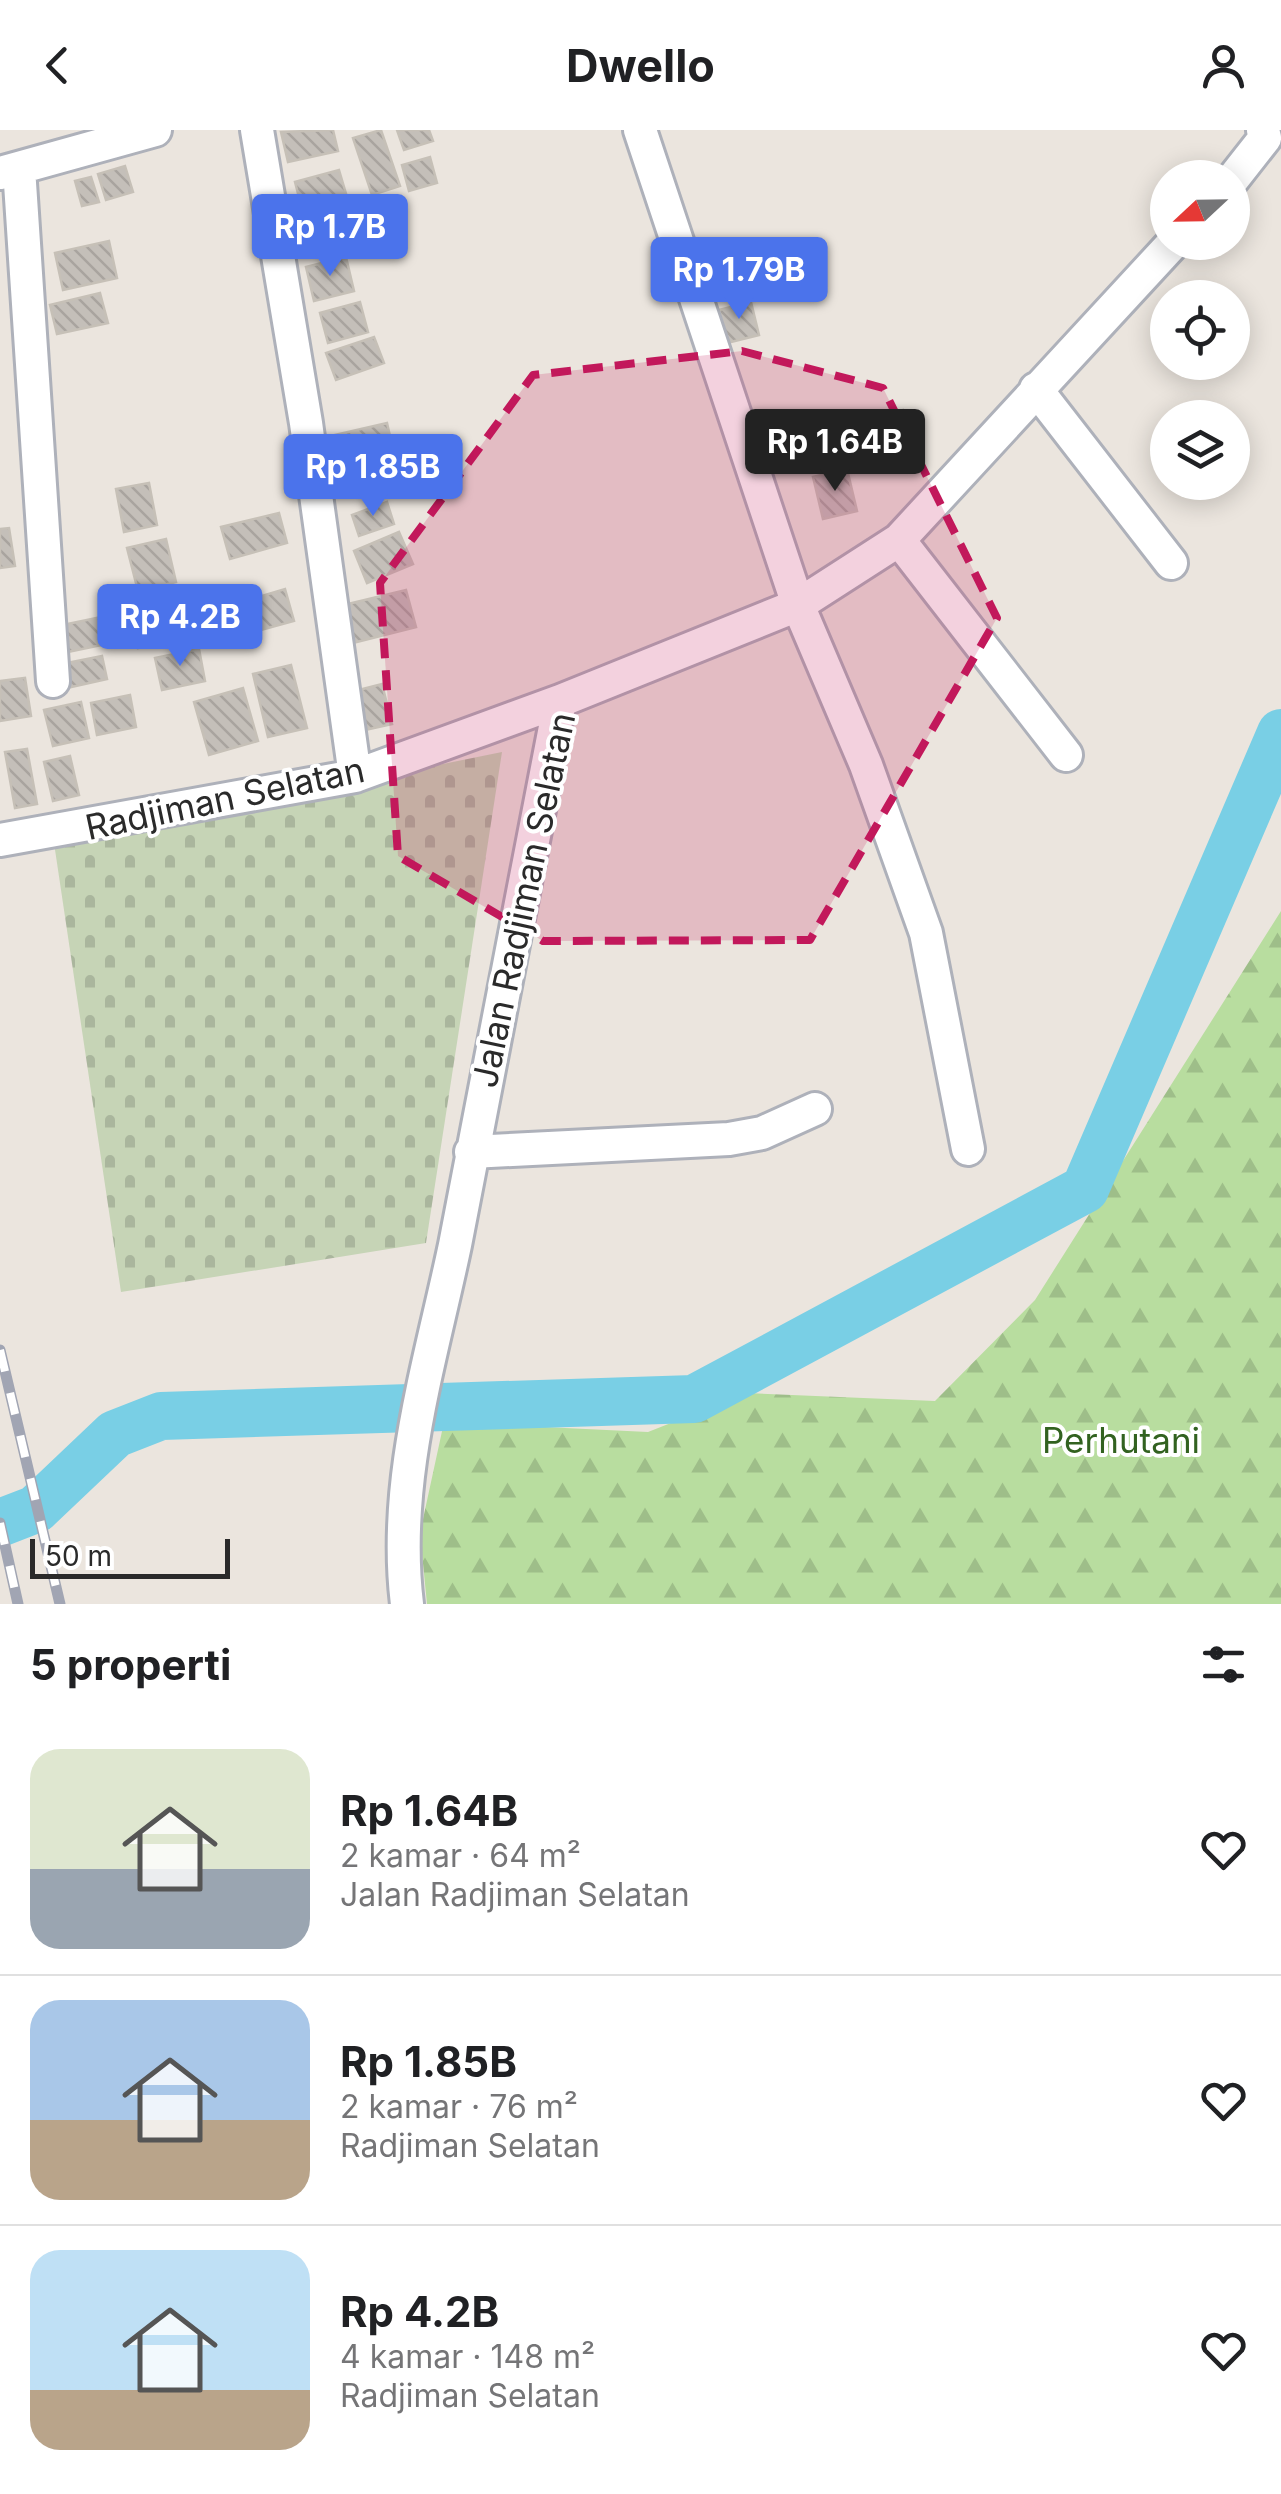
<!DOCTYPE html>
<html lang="id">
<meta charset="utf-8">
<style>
:root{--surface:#fff;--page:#f2f2f2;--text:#202124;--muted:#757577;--line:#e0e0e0;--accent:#4b73eb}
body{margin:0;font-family:Inter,sans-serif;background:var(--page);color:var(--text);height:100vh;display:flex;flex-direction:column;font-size:38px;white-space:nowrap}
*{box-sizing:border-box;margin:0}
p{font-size:32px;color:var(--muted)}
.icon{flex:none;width:55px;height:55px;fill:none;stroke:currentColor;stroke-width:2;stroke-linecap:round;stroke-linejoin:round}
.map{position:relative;height:1474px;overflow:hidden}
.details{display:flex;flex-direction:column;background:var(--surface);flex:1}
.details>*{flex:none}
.needle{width:65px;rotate:248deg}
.fabs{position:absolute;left:1150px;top:30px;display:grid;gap:20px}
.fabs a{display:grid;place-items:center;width:100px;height:100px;border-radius:50%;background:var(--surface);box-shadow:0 5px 25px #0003;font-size:50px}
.scale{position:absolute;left:30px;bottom:25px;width:200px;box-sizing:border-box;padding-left:10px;border:5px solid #2a2a2a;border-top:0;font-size:28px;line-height:35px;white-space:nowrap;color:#2a2a2a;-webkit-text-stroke:8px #fff;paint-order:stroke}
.price{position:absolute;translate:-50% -85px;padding:0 22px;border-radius:10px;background:var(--accent);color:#fff;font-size:32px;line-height:65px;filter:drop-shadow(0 2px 5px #0008)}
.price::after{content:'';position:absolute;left:50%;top:60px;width:30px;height:22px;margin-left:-15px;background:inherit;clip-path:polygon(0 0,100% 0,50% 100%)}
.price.selected{background:#222;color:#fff}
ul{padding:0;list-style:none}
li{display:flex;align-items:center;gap:30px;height:250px;padding:0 30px}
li+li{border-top:2px solid var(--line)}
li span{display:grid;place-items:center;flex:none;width:280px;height:200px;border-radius:30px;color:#555}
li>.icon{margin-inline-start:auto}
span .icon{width:120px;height:120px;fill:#fffc;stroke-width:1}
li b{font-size:42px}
h2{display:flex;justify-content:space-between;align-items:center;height:120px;padding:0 30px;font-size:42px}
header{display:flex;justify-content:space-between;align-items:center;height:130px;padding:0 30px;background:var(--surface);font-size:45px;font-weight:700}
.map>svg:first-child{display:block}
.forest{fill:url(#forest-firs)}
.cemetery{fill:url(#cemetery-stones)}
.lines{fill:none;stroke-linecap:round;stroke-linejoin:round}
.river{stroke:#79cfe5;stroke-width:48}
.building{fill:url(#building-back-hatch);stroke:#c6c0b7;stroke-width:2.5}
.minor-casing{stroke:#aeb1ba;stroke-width:38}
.minor{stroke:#fff;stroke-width:32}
.rail-casing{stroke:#a1a5b3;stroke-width:11}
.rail{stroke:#fff;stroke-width:8;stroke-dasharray:22;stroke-linecap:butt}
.marked{fill:#c2185b;fill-opacity:0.2;stroke:#c2185b;stroke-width:8;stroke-dasharray:20 12;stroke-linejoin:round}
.labels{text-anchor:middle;stroke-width:8;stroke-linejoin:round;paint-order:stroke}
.street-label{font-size:35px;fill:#2a2a2a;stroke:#fff}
.park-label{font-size:35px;fill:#326220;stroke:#fff}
</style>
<header><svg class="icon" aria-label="back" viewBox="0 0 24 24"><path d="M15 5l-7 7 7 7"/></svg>Dwello<svg class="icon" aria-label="person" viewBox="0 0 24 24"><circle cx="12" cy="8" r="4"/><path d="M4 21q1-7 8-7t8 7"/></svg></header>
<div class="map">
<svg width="1281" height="1474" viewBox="0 0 1281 1474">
<defs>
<pattern id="forest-firs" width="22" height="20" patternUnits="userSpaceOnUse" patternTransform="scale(2.5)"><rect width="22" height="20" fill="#b8dd9f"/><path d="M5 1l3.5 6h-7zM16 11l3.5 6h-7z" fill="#9ebe89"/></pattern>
<pattern id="cemetery-stones" width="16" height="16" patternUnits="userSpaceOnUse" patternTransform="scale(2.5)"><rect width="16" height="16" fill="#c6d4b6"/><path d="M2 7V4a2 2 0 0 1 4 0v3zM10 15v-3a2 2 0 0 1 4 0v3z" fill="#aab69d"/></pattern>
<pattern id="building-back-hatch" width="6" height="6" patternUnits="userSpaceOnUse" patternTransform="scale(2.5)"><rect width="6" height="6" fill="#c4bfb9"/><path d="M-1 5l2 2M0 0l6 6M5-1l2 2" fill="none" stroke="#a9a49f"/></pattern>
</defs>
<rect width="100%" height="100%" fill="#ebe5de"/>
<!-- forest -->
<path class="forest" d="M1281 781V1474H427L420 1403 444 1292 648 1302 747 1263 935 1271 1035 1170Z"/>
<!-- cemetery -->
<path class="cemetery" d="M502 622 426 1113 121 1162 54 713Z"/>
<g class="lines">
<!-- river -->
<path class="river" d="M0 1393 36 1379 115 1304 161 1286 694 1269 1085 1059 1281 603"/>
</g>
<!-- building -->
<path class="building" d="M333 0 338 21 288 32 281 2Z
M381 0 400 56 372 65 353 8Z
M397 0H429L433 11 404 20Z
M430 27 437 53 409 61 402 35Z
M125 36 133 62 106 70 98 44Z
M339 40 347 67 302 79 295 52Z
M91 47 99 72 82 76 75 51Z
M345 79 352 108 304 119 297 90Z
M109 111 117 148 63 160 55 123Z
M346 127 354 161 314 171 306 137Z
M100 163 108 193 57 204 50 175Z
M360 172 368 202 328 213 320 183Z
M751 172 759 205 727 213 719 180Z
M374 207 384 233 336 250 326 223Z
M903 280 915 328 886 335 875 287Z
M387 293 398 341 333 356 322 308Z
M847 339 857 381 823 389 813 347Z
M149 353 157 395 124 402 116 359Z
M387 372 394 394 359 406 352 385Z
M279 383 287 413 230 429 221 397Z
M9 398 15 436 0 438V399Z
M399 402 413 434 367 453 354 421Z
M166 409 176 452 138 461 127 418Z
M285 459 294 491 261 500 252 469Z
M406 460 416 497 353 513 344 475Z
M243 464 249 497 191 508 185 474Z
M167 467 176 511 138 518 130 475Z
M106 486 111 513 63 523 58 496Z
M199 519 205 551 162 560 155 528Z
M102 526 107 549 67 558 62 534Z
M291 535 307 598 268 607 253 544Z
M25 548 31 586 0 591V551Z
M382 554 392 594 365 600 355 561Z
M243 558 258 611 209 625 194 572Z
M130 565 136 597 97 605 91 573Z
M81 572 89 608 53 616 44 580Z
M27 619 37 674 15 678 5 622Z
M70 626 79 665 53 671 44 632Z"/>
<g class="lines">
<!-- minor casing -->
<g class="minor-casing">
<path id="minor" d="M257 0 306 293 355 646
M19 38 53 551
M0 43 155 0
M1232 50 1265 8 1263 0
M1036 259 1171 433
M899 410 1066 625
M0 710 355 646 560 571
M968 1019 926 803 866 635 798 475 899 410 1174 112
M471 1022 729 1009 762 1003 815 979
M407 1474C392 1351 430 1234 455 1115 491 934 524 752 560 571L798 475 640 0"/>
</g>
<!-- minor -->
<use href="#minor" class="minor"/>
<!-- rail casing -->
<g class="rail-casing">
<path id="rail" d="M0 1220 60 1474
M0 1393 18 1474"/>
</g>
<!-- rail -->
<use href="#rail" class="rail"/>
</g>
<!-- marked area -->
<path class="marked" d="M742 221 883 258 997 488 810 810 543 811 398 726 380 453 533 245Z"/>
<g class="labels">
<!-- street labels -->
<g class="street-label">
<text transform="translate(225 669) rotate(-12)" y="12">Radjiman Selatan</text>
<text transform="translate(524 770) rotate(-78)" y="12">Jalan Radjiman Selatan</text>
</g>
<!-- park labels -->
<g class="park-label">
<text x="1121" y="1323">Perhutani</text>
</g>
</g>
</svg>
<div class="fabs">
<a><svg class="needle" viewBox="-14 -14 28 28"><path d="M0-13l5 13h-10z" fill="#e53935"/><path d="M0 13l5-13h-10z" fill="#757577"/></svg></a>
<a><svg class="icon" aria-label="locate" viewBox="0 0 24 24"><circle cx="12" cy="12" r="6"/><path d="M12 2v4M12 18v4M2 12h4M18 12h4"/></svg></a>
<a><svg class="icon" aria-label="layers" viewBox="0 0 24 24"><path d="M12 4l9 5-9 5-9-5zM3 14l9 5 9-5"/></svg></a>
</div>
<div class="scale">50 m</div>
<b class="price" style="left:330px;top:149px">Rp 1.7B</b>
<b class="price" style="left:739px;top:192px">Rp 1.79B</b>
<b class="price selected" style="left:835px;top:364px">Rp 1.64B</b>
<b class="price" style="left:373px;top:389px">Rp 1.85B</b>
<b class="price" style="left:180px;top:539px">Rp 4.2B</b>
</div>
<section class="details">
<h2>5 properti<svg class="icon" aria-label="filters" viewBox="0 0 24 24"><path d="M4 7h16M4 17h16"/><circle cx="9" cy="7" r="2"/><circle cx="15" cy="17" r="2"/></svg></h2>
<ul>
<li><span style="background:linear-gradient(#dfe7d0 60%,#9aa5b1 0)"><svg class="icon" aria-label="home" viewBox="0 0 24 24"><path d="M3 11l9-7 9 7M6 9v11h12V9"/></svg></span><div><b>Rp 1.64B</b><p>2 kamar · 64 m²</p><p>Jalan Radjiman Selatan</p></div><svg class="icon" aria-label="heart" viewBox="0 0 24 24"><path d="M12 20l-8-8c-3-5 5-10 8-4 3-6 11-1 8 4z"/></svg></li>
<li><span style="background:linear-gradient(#a9c7e8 60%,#b9a48a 0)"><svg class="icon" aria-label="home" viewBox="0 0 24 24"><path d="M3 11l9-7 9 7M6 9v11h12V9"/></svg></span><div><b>Rp 1.85B</b><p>2 kamar · 76 m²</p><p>Radjiman Selatan</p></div><svg class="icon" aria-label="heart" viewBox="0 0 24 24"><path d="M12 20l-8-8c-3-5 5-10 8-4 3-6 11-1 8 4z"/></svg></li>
<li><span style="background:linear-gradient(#bfe0f5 70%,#b9a48a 0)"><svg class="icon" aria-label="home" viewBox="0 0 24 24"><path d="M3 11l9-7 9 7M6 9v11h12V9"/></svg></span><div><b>Rp 4.2B</b><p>4 kamar · 148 m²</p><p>Radjiman Selatan</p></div><svg class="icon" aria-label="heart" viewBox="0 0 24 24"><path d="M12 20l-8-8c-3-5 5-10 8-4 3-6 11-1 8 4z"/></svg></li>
</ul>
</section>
